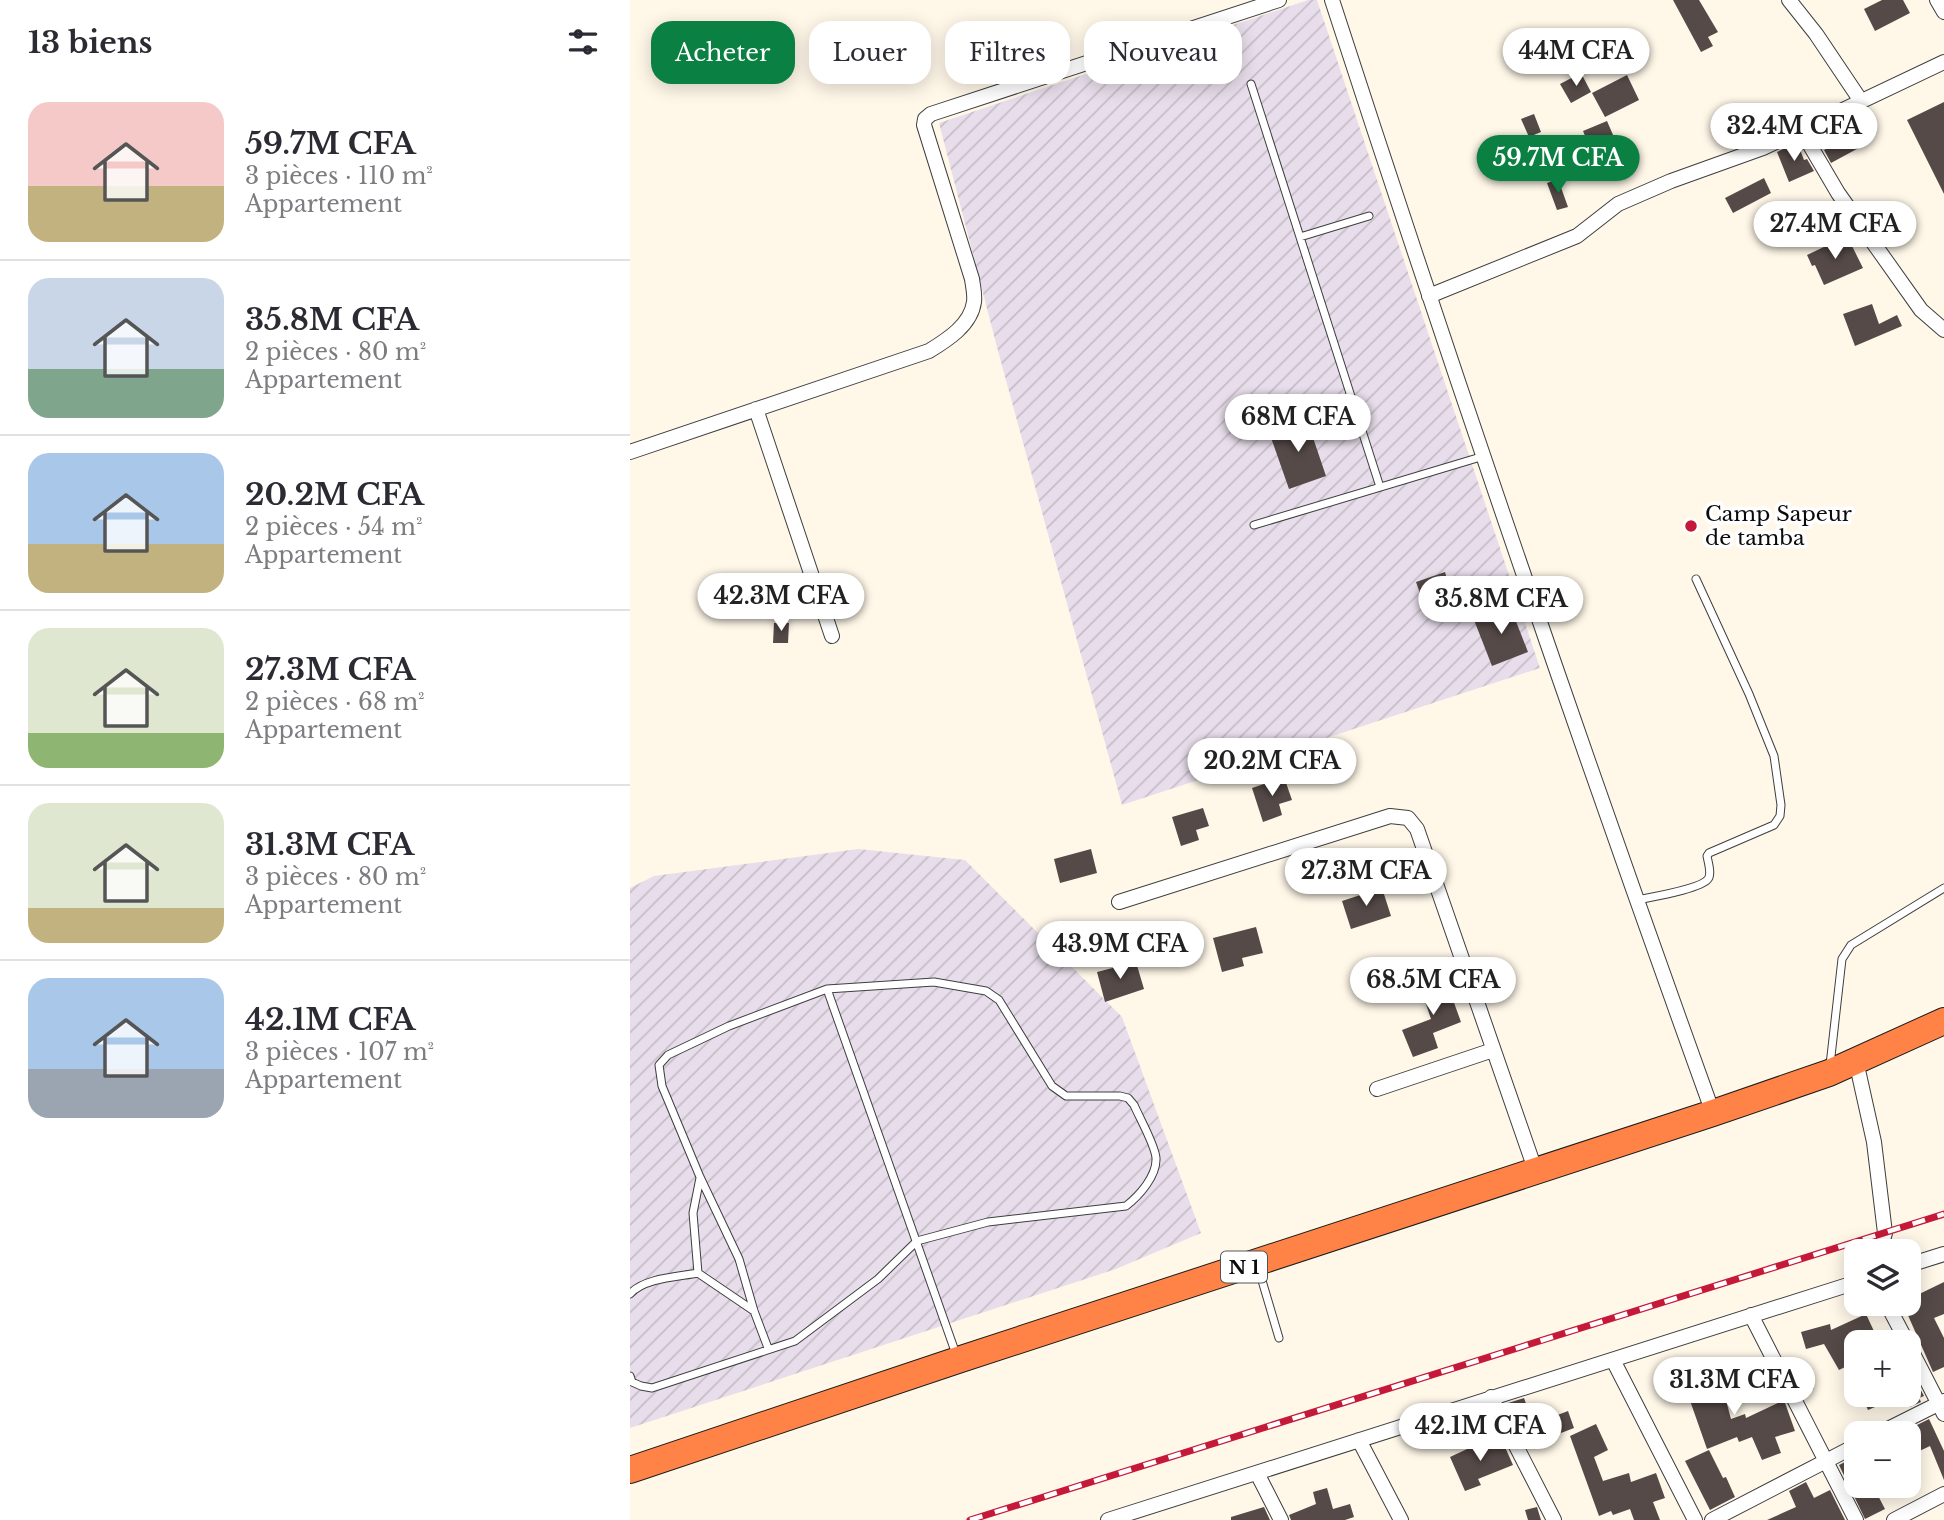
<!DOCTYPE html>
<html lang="fr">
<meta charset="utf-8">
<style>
:root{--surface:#fff;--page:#f2f2f3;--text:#2b2b33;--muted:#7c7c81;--line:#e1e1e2;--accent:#0b8043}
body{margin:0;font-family:"Libre Baskerville",serif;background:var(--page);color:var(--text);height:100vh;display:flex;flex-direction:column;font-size:26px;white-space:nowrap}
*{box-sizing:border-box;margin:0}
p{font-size:23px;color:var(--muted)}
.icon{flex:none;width:38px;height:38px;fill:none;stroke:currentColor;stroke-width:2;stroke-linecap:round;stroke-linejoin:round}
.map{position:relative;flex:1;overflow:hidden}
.drawer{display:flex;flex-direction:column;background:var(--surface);width:630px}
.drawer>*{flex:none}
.top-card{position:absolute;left:21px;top:21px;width:665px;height:63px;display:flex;gap:14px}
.tools{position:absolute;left:1214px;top:1239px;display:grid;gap:14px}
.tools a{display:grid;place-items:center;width:77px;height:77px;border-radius:14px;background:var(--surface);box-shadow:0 4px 18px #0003;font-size:35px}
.price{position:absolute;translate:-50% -60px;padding:0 16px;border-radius:24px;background:#fff;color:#222;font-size:23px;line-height:46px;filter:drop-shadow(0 2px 4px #0008)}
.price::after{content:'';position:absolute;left:50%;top:42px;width:21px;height:16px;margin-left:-10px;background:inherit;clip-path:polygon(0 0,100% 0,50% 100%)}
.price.current{background:var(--accent);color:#fff}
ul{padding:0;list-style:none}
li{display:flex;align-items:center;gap:21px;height:175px;padding:0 28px}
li+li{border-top:2px solid var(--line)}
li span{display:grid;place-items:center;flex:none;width:196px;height:140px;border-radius:21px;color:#555}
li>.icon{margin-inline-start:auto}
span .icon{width:84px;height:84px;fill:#fffc;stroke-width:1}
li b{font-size:30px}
h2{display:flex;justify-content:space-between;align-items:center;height:84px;padding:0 28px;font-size:30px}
.tag{padding:0 24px;border-radius:21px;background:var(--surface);box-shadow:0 4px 18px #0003;font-size:24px;line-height:63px}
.tag.current{background:var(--accent);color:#fff}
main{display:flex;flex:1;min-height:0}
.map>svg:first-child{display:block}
.industrial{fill:url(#industrial-furrows)}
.building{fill:#554a47}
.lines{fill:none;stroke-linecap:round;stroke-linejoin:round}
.lane-casing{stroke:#3e3e3e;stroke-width:9}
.street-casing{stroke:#3e3e3e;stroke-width:16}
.highway-casing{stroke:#1c1c1c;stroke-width:28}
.lane{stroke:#fff;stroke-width:7}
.street{stroke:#fff;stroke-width:14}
.highway{stroke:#ff8247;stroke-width:26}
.rail-casing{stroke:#c51939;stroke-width:7}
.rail{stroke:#fff;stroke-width:4.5;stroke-dasharray:13;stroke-linecap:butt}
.poi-dot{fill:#c51939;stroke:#fff;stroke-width:2.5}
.labels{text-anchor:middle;stroke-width:7;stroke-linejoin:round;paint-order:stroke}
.shield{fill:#fff;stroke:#545454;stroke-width:2}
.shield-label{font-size:19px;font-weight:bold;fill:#0b0b0b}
.poi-label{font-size:21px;fill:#0b0b0b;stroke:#fff;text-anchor:start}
</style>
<main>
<section class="drawer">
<h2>13 biens<svg class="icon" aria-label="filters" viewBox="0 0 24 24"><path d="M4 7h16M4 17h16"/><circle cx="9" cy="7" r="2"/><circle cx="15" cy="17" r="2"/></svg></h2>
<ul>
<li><span style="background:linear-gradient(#f6c9c9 60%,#c2b280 0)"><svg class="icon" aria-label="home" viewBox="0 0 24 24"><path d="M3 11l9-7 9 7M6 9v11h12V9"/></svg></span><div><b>59.7M CFA</b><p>3 pièces · 110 m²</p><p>Appartement</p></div></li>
<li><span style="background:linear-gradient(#c9d6e8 65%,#7fa58c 0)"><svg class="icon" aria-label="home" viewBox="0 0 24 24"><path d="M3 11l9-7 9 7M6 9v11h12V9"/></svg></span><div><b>35.8M CFA</b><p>2 pièces · 80 m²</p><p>Appartement</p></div></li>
<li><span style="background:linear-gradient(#a9c7e8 65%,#c2b280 0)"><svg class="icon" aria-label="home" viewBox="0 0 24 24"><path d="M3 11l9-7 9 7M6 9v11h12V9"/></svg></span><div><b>20.2M CFA</b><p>2 pièces · 54 m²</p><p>Appartement</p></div></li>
<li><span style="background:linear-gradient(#dfe7d0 75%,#8fb573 0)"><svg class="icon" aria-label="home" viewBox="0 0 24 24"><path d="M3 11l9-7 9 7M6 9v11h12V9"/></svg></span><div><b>27.3M CFA</b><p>2 pièces · 68 m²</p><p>Appartement</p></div></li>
<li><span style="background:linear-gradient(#dfe7d0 75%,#c2b280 0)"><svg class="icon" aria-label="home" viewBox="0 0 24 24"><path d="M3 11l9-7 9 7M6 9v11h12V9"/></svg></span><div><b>31.3M CFA</b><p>3 pièces · 80 m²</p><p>Appartement</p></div></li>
<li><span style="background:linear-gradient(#a9c7e8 65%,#9aa5b1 0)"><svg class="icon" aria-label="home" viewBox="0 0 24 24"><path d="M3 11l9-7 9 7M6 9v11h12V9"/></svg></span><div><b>42.1M CFA</b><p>3 pièces · 107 m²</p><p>Appartement</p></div></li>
</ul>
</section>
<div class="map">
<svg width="1314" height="1520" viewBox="0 0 1314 1520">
<defs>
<pattern id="industrial-furrows" width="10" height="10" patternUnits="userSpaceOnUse" patternTransform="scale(1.75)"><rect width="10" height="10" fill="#e8deeb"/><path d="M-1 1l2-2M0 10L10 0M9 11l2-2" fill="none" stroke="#c6bdc8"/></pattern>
</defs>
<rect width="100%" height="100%" fill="#fff8e9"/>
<!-- industrial -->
<path class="industrial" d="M678 0H687L910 668 492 805 368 351 309 123Z
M228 849 335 860 492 1017 571 1233 486 1269 0 1428V888L24 876Z"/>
<!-- building -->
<path class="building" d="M1043 0H1069L1088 32 1078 37 1083 46 1071 52Z
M1252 0H1273L1280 13 1245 31 1234 9Z
M968 30 978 53 952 65 942 41Z
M951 73 961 92 941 103 930 84Z
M997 75 1009 100 975 117 962 93Z
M1314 102V194L1277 120Z
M904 114 911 132 899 137 891 119Z
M977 121 987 144 955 159 949 146 958 143 953 131Z
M1230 132 1236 144 1201 163 1194 150Z
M1167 142 1174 160 1177 159 1184 171 1159 182 1147 152Z
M1134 178 1141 193 1103 213 1095 198Z
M928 179 938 207 927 210 917 183Z
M1217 236 1233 268 1194 285 1185 265 1182 266 1177 255Z
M1242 304 1249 324 1267 315 1272 326 1225 346 1213 314Z
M677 420 696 476 659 489 639 432Z
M815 572 820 590 792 599 786 582Z
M880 606 898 652 862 666 844 620Z
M144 623H159L158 643H143Z
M654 777 662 800 649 804 652 815 633 822 622 788Z
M573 808 579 826 566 830 569 840 551 846 542 817Z
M461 849 467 873 430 883 424 859Z
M752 888 761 916 721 929 712 901Z
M626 927 633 953 612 958 614 966 592 972 583 938Z
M506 962 514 989 475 1002 467 972Z
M814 975 831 1022 803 1033 808 1048 783 1057 772 1030 801 1019 789 984Z
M1314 1282V1314L1304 1318 1314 1338V1367L1303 1372 1273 1304H1279V1299Z
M1236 1314 1249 1342H1227V1361L1209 1370 1194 1344 1176 1349 1171 1332 1200 1324 1201 1330Z
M1173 1364 1184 1389 1172 1394 1160 1369Z
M1075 1366 1083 1384 1091 1382 1101 1419 1115 1414 1116 1418 1154 1400 1165 1431 1145 1437 1151 1453 1132 1460 1122 1437 1109 1442 1107 1437 1077 1449 1051 1375Z
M1279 1368 1294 1396 1289 1398 1291 1402 1280 1407 1273 1395H1279Z
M1231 1395H1248L1252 1404 1238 1410Z
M894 1398 898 1409 881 1415 875 1404Z
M938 1411 944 1428 931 1433 925 1416Z
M1299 1419 1314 1451V1480L1300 1446 1279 1456V1433H1271Z
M966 1424 978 1450 964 1457 973 1481 999 1473 1001 1482 1026 1473 1035 1498 1023 1502 1030 1520H1004L1000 1509 983 1515 981 1511 969 1516 940 1436Z
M871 1438 883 1465 848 1479 851 1485 835 1491 820 1457 850 1443 852 1448Z
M1079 1450 1093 1478 1096 1477 1105 1497 1080 1510 1055 1461Z
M1227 1456V1486H1243L1255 1509 1235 1519 1209 1465Z
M1176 1482 1184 1498 1200 1490 1215 1520H1137L1166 1507 1159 1491Z
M697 1488 703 1509 720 1504 724 1517 715 1520H661L659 1515 686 1504 683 1492Z
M634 1507 640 1520H601V1517Z
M907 1507 911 1520H898L895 1510Z"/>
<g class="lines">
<!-- lane casing -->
<g class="lane-casing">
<path id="lane" d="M621 84 750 487
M670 237 739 216
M624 525 854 456
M1007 900C1021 897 1071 889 1078 879 1082 874 1078 862 1077 856L1079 853 1144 825 1150 816 1151 805 1144 756 1119 694 1066 579
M197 989 326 1354
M1200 1065 1212 959 1221 945 1314 888
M628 1267 649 1338
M68 1273 124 1311
M0 1294C14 1278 47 1277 68 1273L63 1213 70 1178
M0 1376 2 1382 11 1386 22 1388 165 1341 248 1279 287 1241 358 1222 496 1206C509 1196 527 1176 526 1158 525 1145 510 1119 504 1105L498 1098 490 1096H436L422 1086 369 1000 356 991 304 982 197 989 99 1026 38 1055 29 1065 32 1086 70 1177 109 1259 124 1311 138 1348"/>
</g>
<!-- street casing -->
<g class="street-casing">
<path id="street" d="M702 0C823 373 950 744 1083 1113
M1159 0 1186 34 1231 101
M1307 0 1314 12
M1171 130 1208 193 1291 310 1314 330
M799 296 947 236 988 204 1041 181 1133 148 1314 62
M126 409 202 636
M0 452 299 351C317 340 341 325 344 302 345 295 343 286 342 279L294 125 295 119 301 114 649 0
M489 902 760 816 778 818 787 829 906 1172
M1226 1061 1244 1142 1255 1233 1250 1251
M747 1089 863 1050
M1279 1265 1314 1254
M1257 1304 1277 1342
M1121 1315 1226 1520
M1279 1346 1314 1414
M983 1360 1065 1520
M861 1397 924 1520
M1250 1433 1314 1401
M729 1440 771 1520
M627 1473 651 1520
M478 1520 1227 1282
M1082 1520 1227 1445
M1264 1520 1314 1494"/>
</g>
<!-- highway casing -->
<g class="highway-casing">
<path id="highway" d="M0 1470 328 1360 1083 1113 1199 1073 1314 1021"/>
</g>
<!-- lane -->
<use href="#lane" class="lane"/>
<!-- street -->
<use href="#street" class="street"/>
<!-- highway -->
<use href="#highway" class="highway"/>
<!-- rail casing -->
<g class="rail-casing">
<path id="rail" d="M340 1520 1314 1214"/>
</g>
<!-- rail -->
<use href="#rail" class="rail"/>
</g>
<!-- markers -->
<circle class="poi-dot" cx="1061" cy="526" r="7"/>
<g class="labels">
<!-- shield labels -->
<rect class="shield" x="591" y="1251.5" width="46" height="31" rx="5"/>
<g class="shield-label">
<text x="614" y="1274">N 1</text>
</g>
<!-- poi labels -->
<g class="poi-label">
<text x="1075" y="521">Camp Sapeur<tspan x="1075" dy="24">de tamba</tspan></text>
</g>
</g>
</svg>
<div class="tools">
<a><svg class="icon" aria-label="layers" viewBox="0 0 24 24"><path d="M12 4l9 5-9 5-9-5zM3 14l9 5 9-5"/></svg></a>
<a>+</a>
<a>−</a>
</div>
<b class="price" style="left:946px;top:88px">44M CFA</b>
<b class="price" style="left:1164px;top:163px">32.4M CFA</b>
<b class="price current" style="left:928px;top:195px">59.7M CFA</b>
<b class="price" style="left:1205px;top:261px">27.4M CFA</b>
<b class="price" style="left:668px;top:454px">68M CFA</b>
<b class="price" style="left:151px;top:633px">42.3M CFA</b>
<b class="price" style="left:871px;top:636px">35.8M CFA</b>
<b class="price" style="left:642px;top:798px">20.2M CFA</b>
<b class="price" style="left:736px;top:908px">27.3M CFA</b>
<b class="price" style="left:490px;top:981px">43.9M CFA</b>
<b class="price" style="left:803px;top:1017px">68.5M CFA</b>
<b class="price" style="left:1104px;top:1417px">31.3M CFA</b>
<b class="price" style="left:850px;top:1463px">42.1M CFA</b>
<div class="top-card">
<a class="tag current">Acheter</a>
<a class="tag">Louer</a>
<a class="tag">Filtres</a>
<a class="tag">Nouveau</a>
</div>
</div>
</main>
